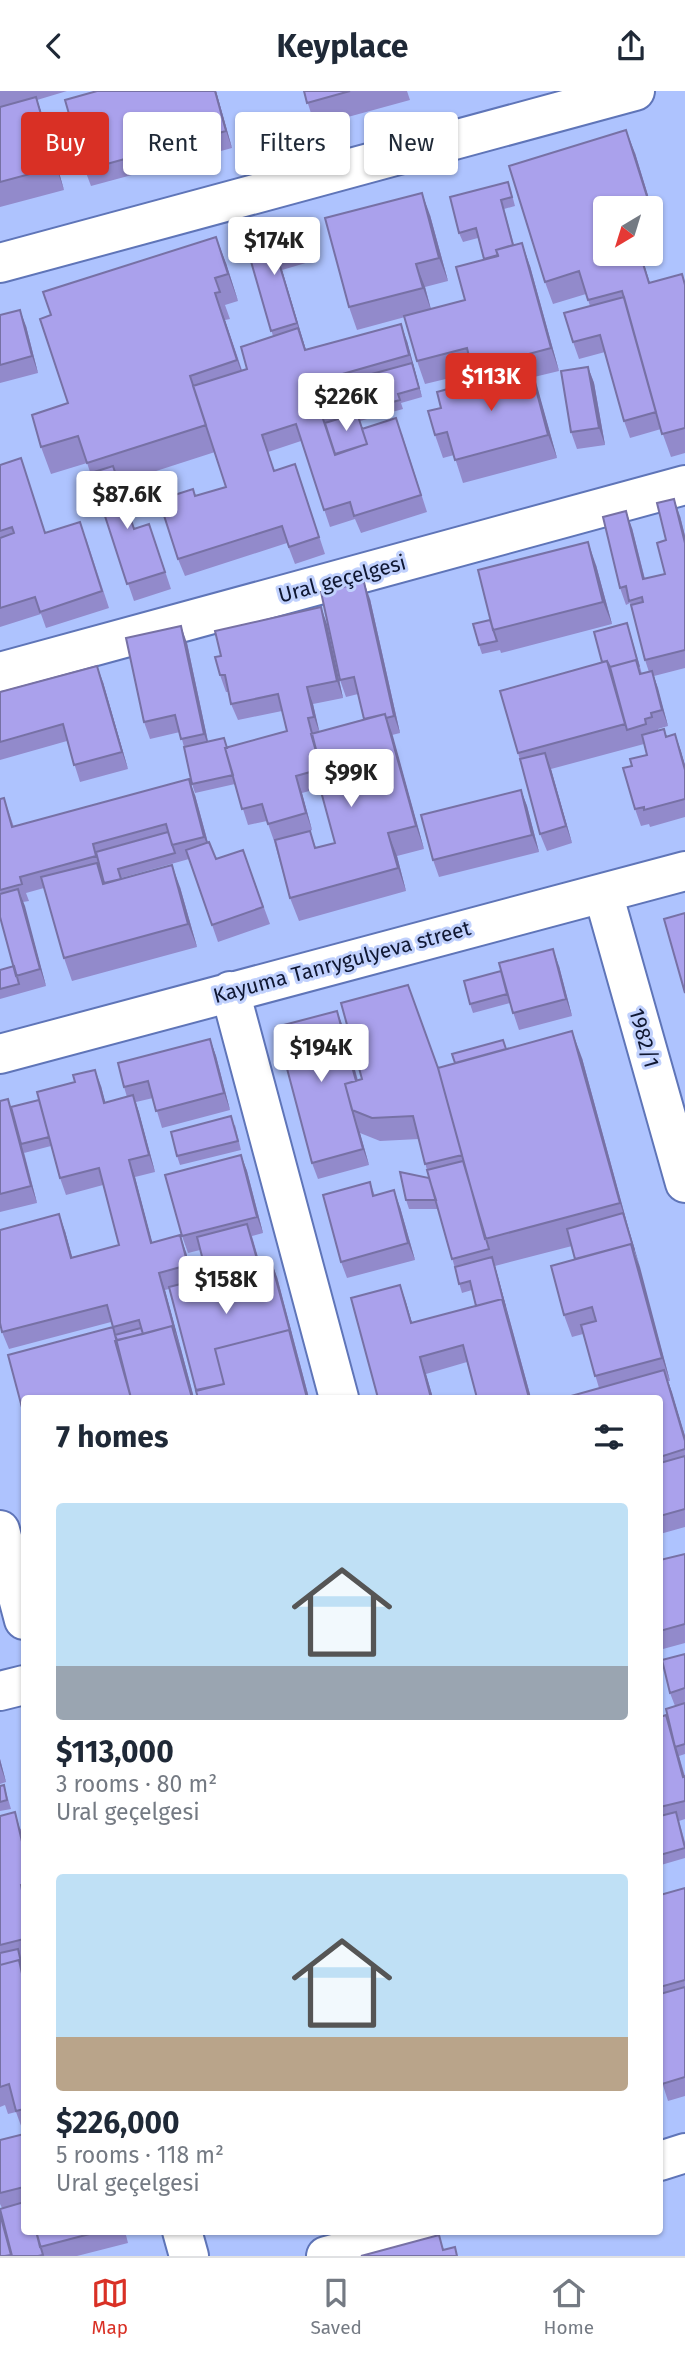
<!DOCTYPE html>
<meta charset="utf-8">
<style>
:root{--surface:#fff;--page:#f2f2f3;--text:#1f2937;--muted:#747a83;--line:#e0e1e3;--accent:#d93025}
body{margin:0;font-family:"Fira Sans",sans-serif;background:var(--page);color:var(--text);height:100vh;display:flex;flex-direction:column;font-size:26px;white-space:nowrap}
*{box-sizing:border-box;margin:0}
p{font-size:23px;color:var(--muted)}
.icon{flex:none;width:38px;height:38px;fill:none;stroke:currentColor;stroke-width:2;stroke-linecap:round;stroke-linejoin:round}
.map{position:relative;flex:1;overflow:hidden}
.drawer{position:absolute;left:21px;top:1304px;width:642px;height:840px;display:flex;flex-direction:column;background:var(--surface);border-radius:7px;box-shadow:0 2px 5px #0004}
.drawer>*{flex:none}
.hud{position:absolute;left:21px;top:21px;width:644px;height:63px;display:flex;gap:14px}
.needle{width:46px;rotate:218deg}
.buttons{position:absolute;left:593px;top:105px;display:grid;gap:14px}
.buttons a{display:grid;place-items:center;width:70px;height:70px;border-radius:7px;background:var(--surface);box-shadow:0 2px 5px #0004;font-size:35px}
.price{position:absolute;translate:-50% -60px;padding:0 16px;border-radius:7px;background:#fff;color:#222;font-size:23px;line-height:46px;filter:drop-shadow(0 2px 4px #0008)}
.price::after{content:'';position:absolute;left:50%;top:42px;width:21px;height:16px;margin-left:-10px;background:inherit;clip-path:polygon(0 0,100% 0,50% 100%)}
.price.active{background:var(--accent);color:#fff}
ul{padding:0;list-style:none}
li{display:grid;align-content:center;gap:14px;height:371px;padding:0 35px}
li span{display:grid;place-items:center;height:217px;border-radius:7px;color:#555}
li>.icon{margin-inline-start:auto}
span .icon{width:126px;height:126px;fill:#fffc;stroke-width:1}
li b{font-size:30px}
h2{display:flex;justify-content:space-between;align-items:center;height:84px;padding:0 35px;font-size:30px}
.chip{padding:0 24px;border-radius:7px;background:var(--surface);box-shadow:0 2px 5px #0004;font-size:24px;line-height:63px}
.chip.active{background:var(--accent);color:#fff}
header{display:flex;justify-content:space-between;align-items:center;height:91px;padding:0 35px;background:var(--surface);font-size:32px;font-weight:700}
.tab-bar{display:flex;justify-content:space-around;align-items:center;height:98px;border-top:2px solid var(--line);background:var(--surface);font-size:19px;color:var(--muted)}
.tab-bar a{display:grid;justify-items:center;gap:4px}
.tab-bar .active{color:var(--accent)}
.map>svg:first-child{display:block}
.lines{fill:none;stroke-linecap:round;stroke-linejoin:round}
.minor-casing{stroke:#5f75b8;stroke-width:42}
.minor{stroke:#fff;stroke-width:38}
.wall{fill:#928acb;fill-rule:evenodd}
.shaded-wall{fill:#7771a5}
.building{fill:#aaa1ec;stroke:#7771a5;stroke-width:2}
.labels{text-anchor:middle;stroke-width:6;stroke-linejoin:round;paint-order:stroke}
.street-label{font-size:21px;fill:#0f1732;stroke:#c1d1fd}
</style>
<header><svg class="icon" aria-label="back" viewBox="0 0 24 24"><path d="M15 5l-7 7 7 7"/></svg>Keyplace<svg class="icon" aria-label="share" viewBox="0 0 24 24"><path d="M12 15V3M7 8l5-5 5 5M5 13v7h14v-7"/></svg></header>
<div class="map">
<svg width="685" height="2165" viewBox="0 0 685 2165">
<rect width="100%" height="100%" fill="#aec3fe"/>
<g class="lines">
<!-- minor casing -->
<g class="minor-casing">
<path id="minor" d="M0 172 635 0
M0 581 685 394
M603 802 685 1092
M230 900 339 1307
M0 963 685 780
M0 1439 24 1529
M0 1600 24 1594
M660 2070 685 2062
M182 2140 189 2165
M326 2165 419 2140"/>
</g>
<!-- minor -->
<use href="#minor" class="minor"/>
</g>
<!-- wall -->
<path class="wall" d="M0 0H67L37 9 44 29 64 99 0 116Z
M97 0H216L232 57 91 95 85 79Z
M304 0H407L410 9 315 35Z
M635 62 658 137 651 139V117H606L650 192 682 183 685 191V362L671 366 661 338 630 347 624 330 605 261 579 268 573 251 590 215 586 203 553 213 545 191Z
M511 100 515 115 504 118 514 154 530 175 559 280 534 286 557 367 463 392 454 364 443 367 435 344 441 317 460 295 458 285 425 293 417 270 405 226 357 239 349 216 430 124 448 190 425 196 431 218 465 209 485 169 478 147 463 151 459 142Z
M298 138 309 171 282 179 306 259 407 250 422 306 401 312 403 318 360 330 362 337 402 343 427 421 361 442 355 428 330 436 301 350 268 361 274 380 301 390 325 463 295 473 287 452 185 485 178 468 195 405 226 396 215 361 119 392 134 438 155 450 171 498 134 510 87 372 51 383 41 356 68 312 226 172 238 210 225 214 230 228 225 229 242 279 247 278 273 245 246 153ZM349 300 355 323 352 324 345 301Z
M0 224 26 235 38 282 0 292Z
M588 276 594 292 605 354 577 358 571 341Z
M21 367 45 442 86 447 109 517 46 537 41 523 0 536V374Z
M680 425 685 445V577L654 585 668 635 658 638V639L667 646 675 643 685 674V726L650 736 649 733 641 735 635 718 632 675 647 664 644 653 551 678 572 752 547 760 540 743 518 662 630 541 642 583 649 581 645 569 630 512 626 514 620 497 632 437 645 488 665 483 666 449Z
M596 474 612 533 501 562 500 559 482 563 479 554 490 529Z
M370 508 400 642 392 644 424 758 397 765 406 800 299 830 290 807 274 750 267 730 248 734 235 693 195 702 192 693 184 656 180 641 150 648 144 631 187 552 208 651 228 657 287 640 282 620 238 629 231 613 229 601H226L220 584 221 565 327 533 343 607 313 613 319 641 364 628 358 603 346 606 340 589ZM320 697 335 752 316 757 310 740 312 739 302 702Z
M103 591 128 678 80 691 67 650 0 669V601Z
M521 699 527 715 539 761 439 786 433 769Z
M195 704 208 752 216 768 243 759 270 833 218 851 189 768 121 787 180 796 197 856 72 890 64 867 44 797 26 802 29 810 23 811 46 895 0 908V879L14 875 0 826V708L4 707 14 736Z
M559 875 572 925 519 939 510 912 473 922 470 913Z
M343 936 358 989 438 977 507 958 582 967 670 1290H668L685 1345V1436L660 1443V1307L599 1297 583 1243 572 1246 564 1224 575 1168 572 1155 495 1175 531 1307H477L467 1271 426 1283 433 1307H378L400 1194 412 1232 476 1215 472 1199 462 1202 438 1118H409L406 1109 429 1087 419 1048 380 1050 360 1042 369 1074 318 1088 312 1072Z
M210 948 216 965 230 1019 162 1037 153 1007 136 1011 155 1081 135 1086 152 1152 186 1161 193 1190 208 1186 200 1159 188 1162 182 1145 241 1064 247 1080 263 1142 252 1145 260 1173 277 1186 309 1307H198L169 1198 165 1199 194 1307H24L113 1236 111 1231 9 1258 2 1241 65 1140 72 1166 119 1154 103 1094 66 1104 60 1087 51 1055 24 1062V1061L37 1112 0 1121V1010L11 1016 101 995 105 1011 127 1006 124 996Z
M235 1034 241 1059 180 1074 177 1065Z
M370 1091 375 1105 400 1116 415 1169 347 1187 341 1171Z
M685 1463V1552L663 1558 660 1550V1469Z
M685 1563V1663L679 1665 685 1685V1728L679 1730 685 1751V1767L661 1774 660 1615 662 1625 670 1635 675 1615 670 1602Z
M0 1668 6 1691 0 1693Z
M4 1694 11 1718 0 1720V1695Z
M0 1725 21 1738 24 1752V1866L21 1867 24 1880V2140H125L128 2152 77 2165H0V2118L2 2117 0 2113V2049L24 2043 16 2021 8 2023 5 2014 0 2016Z
M685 1797V2005L668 2010 660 1985V1804Z"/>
<!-- shaded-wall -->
<path class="shaded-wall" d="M215 0H216L232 57 226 40Z
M36 6 44 29 64 99 56 76Z
M626 39 635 62 658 137 651 117Z
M422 102 430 124 448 190 439 167Z
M216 146 226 172 238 210 228 183Z
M522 152 530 175 559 280 551 257Z
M276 162 282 179 311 276 305 259Z
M640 163H641L657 215 649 192Z
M416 173 425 196 431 219 423 197Z
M215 202 225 229 247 296 237 269Z
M20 219 26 235 38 282 32 265Z
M401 233 407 250 422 306 419 297Z
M528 268 536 291 557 367 548 344Z
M588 276 594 292 605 354 599 337Z
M674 408 680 425 685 445V452Z
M626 420 632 437 649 505 643 488Z
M588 451 596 474 612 533 603 511Z
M364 491 370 508 400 642 394 625Z
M321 516 327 533 343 607 337 590Z
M181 535 187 552 210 660 204 643Z
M97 575 103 591 128 678 122 661Z
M652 580 658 597 668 635 662 619Z
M307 596 313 613 320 643 314 626Z
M385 623 393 645 424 758 416 735Z
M675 643 681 660 685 674V679Z
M545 662 551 678 572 752 566 735Z
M296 685 302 702 312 739 306 722Z
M189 688 195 704 211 763 204 746Z
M521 699 527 715 539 761 532 744Z
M388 742 397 765 406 800 398 777Z
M172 774 180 796 197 856 188 833Z
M18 798 25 815 46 895 40 878Z
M553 858 559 875 572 925 566 908Z
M337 920 343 936 364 1013 358 996Z
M572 940 582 967 629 1139 620 1112Z
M210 948 216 965 230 1019 224 1002Z
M95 979 101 995 110 1029 104 1012Z
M133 1004 139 1021 155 1081 149 1064Z
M8 1008 14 1025 37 1112 31 1095Z
M354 1026 360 1042 369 1074 363 1058Z
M241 1064 247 1080 263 1142 257 1126Z
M129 1069 135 1086 157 1169 151 1152Z
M394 1099 400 1116 415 1169 408 1152Z
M623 1122 629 1139 640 1176 634 1159Z
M59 1123 65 1140 77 1183 71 1167Z
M247 1133 253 1150 263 1184 257 1168Z
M180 1144 186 1161 194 1191 188 1174Z
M631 1153 640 1176 670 1290 662 1267Z
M492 1166 495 1175 531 1307H529Z
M271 1170 277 1186 309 1307H307Z
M159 1182 165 1199 181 1258 175 1241Z
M400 1194 406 1211 417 1249 411 1232Z
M172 1235 181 1258 194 1307H192Z
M420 1266 426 1283 433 1307H431Z
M664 1279 672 1301 685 1345V1350Z
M666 1624 679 1665 685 1688 683 1686Z
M0 1668 6 1691 0 1674Z
M15 1721 24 1752V1759Z"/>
<!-- building -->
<path class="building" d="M97 0H215L226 40 85 79 65 9Z
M304 0H350L307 12Z
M36 6 56 76 0 91V16Z
M626 39 650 115 641 117H606V163H640L649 192 682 183 685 194V337L662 343 622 200 588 209 579 180 545 191 509 75Z
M508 91 512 106 501 109 513 154 496 159 498 164 484 168 476 137 459 142 450 106Z
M422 102 439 167 416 173 423 197 349 216 325 127Z
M298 138 303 154 276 162 297 232 271 240 246 153Z
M216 146 228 183 215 187 220 201 215 202 237 269 190 285 206 334 87 372 78 345 41 356 32 324 68 312 40 228 51 224 43 201Z
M522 152 551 257 472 278 467 257 417 270 404 225 465 209 456 176 498 165 496 159Z
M624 206 656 321 624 330 600 244 573 251 564 222Z
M20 219 32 265 0 274V224Z
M401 233 409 264 339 284 349 316 322 325 335 364 367 353 362 338 396 327 421 404 354 425 350 411 324 419 296 333 262 344 274 380 295 373 319 446 289 456 282 435 178 468 159 409 193 398 195 405 226 396 193 295 247 278 241 256 298 237 305 259Z
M528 268 548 344 455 369 447 341 435 344 428 320 441 317 437 301 506 282 504 275Z
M412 272 419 297 398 303 400 309 355 321 346 290Z
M472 276 477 290 460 295 456 280Z
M588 276 599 337 571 341 561 280Z
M357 322 367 353 335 363 325 332Z
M21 367 45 442 80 431 102 500 40 521 35 506 0 517V447L14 442 12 436 0 440V374Z
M113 375 134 438 149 433 165 481 127 493 91 382Z
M674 408 685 452V559L645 569 631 514 643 511 642 506 629 510 626 495 620 497 603 426 626 420 643 488 665 483 657 452 666 449 657 412Z
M588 451 603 511 493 539 478 479Z
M364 491 394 625 386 627 385 623 364 628 354 586 340 589 321 501Z
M321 516 337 590 307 596 314 626 308 627 321 678 296 685 306 722 268 733 262 713 242 718 225 657 287 640 278 603 231 613 225 584H220L215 566 221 565 215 540Z
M490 529 497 550 479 554 473 533Z
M627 532 639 576 636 569 610 576 607 570 602 571 594 541Z
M181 535 204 643 181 648 175 624 144 631 126 547Z
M636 569 640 583 652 580 662 619 651 622 652 626 645 628 646 633 627 639 610 576Z
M607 570 625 633 518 662 500 600Z
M97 575 122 661 74 674 63 633 0 651V601Z
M385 623 416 735 388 742 398 777 290 807 275 749 310 740 315 757 335 752 316 682 322 681 311 643Z
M664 638 666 646 675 643 685 679V708L644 719V716L635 718 623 677 632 675 630 668 647 664 642 644Z
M224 647 227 657H225L233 684 192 693 184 656Z
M545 662 566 735 540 743 520 668Z
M189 688 204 746 172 754 166 733 93 753 96 765 20 786 22 793 0 799V708L4 707 12 736Z
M521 699 532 744 433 769 421 724Z
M168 741 175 762 118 778 121 788 104 792 96 761Z
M209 751 216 768 243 759 263 816 212 834 186 759Z
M97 772 103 793 172 774 188 833 64 867 41 786Z
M18 798 40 878 16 885 0 826V803Z
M685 822V902L664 828Z
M553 858 566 908 513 922 499 872Z
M14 875 19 893 0 898V879Z
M501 880 507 903 470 913 464 890Z
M408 894 438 977 462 1064 425 1073 413 1025 372 1027 352 1019 345 993 362 988 341 912Z
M337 920 356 990 345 993 363 1058 312 1072 276 936Z
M572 940 620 1112 485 1148 438 977Z
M210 948 224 1002 156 1020 148 990 124 996 118 972Z
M503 949 506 958 455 972 452 963Z
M95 979 104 1012 133 1004 149 1064 129 1069 151 1152 180 1144 188 1174 159 1182 175 1241 172 1235 143 1243 139 1229 113 1236 107 1214 2 1241 0 1232V1139L59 1123 71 1167 119 1154 99 1077 60 1087 37 1001 75 991 73 984Z
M8 1008 31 1095 0 1103V1010Z
M39 1009 49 1046 21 1053 11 1016Z
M231 1025 238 1050 177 1065 171 1041Z
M241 1064 257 1126 182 1145 165 1084Z
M463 1070 489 1158 452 1168 427 1079Z
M400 1081 429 1087 436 1109H406Z
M370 1091 373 1105 394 1099 408 1152 341 1171 323 1104Z
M623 1122 634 1159 631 1153 575 1168 567 1138Z
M247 1133 257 1168 206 1181 197 1146Z
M631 1153 662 1267 595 1285 581 1234 596 1230 592 1216 564 1224 551 1175Z
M492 1166 505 1216 502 1208 476 1215 470 1190 459 1193 455 1176Z
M271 1170 291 1244 289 1239 215 1258 224 1293 196 1299 169 1196Z
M400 1194 411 1232 502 1208 529 1307H477L463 1254 420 1266 431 1307H378L351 1207Z
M172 1235 192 1307H131L115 1250Z
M113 1236 131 1307H24V1324L8 1264Z
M141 1237 143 1243 117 1249 115 1244Z
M289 1239 307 1307H198L196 1300 224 1293 215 1258Z
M664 1279 685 1350V1358L660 1366V1307H564Z
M685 1365V1418L660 1425V1372Z
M685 1463V1533L660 1540V1469Z
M685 1563V1597L670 1602 662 1569Z
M685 1612V1653L675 1656 666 1618Z
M666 1624 683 1686 685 1685V1710L660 1716V1626Z
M4 1694 7 1709 0 1711V1695Z
M15 1721 24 1759V1793L21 1794 24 1810V1848L0 1854V1725Z
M676 1721 685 1757 660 1764V1725Z
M685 1797V1889L660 1896V1804Z
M18 1858 24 1884V1885L19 1869 0 1874V1862Z
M19 1869 24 1892V2018L16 2020 9 1993 0 1996V1874Z
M685 1896V1986L662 1993 660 1985V1903Z
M24 2043V2096L0 2102V2049Z
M24 2111V2140H36L43 2164 38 2165H12L0 2118Z
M0 2123 11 2164 5 2165H0Z
M36 2140H101L40 2156Z
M439 2144 443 2159 455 2156 457 2165H361Z"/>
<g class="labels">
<!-- street labels -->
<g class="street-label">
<text transform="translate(342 488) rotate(-15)" y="7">Ural geçelgesi</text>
<text transform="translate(342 871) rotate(-15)" y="7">Kayuma Tanrygulyeva street</text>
<text transform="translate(644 947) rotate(74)" y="7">1982/1</text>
</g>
</g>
</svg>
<div class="buttons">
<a><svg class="needle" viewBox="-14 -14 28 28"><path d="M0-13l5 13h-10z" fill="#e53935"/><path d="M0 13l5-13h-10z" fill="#747a83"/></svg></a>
</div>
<b class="price" style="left:274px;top:186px">$174K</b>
<b class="price active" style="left:491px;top:322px">$113K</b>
<b class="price" style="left:346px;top:342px">$226K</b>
<b class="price" style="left:127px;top:440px">$87.6K</b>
<b class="price" style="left:351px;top:718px">$99K</b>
<b class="price" style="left:321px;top:993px">$194K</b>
<b class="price" style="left:226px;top:1225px">$158K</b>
<div class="hud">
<a class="chip active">Buy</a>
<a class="chip">Rent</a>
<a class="chip">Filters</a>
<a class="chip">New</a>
</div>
<section class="drawer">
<h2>7 homes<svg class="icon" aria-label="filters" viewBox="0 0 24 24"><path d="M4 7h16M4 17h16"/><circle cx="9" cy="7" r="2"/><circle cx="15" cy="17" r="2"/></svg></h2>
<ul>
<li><span style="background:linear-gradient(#bfe0f5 75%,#9aa5b1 0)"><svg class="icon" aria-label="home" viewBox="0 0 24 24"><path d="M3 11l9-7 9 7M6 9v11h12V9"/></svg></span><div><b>$113,000</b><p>3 rooms · 80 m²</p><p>Ural geçelgesi</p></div></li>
<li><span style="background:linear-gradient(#bfe0f5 75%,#b9a48a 0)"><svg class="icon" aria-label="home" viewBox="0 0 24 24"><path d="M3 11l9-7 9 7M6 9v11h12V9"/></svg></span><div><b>$226,000</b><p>5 rooms · 118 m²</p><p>Ural geçelgesi</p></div></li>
</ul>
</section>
</div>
<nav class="tab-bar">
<a class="active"><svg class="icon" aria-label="map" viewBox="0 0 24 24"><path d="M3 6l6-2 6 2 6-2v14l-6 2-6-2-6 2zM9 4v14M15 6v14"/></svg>Map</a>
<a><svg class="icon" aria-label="saved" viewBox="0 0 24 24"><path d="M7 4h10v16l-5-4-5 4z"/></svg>Saved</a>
<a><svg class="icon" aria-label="home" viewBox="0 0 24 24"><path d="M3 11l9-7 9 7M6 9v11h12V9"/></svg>Home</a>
</nav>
